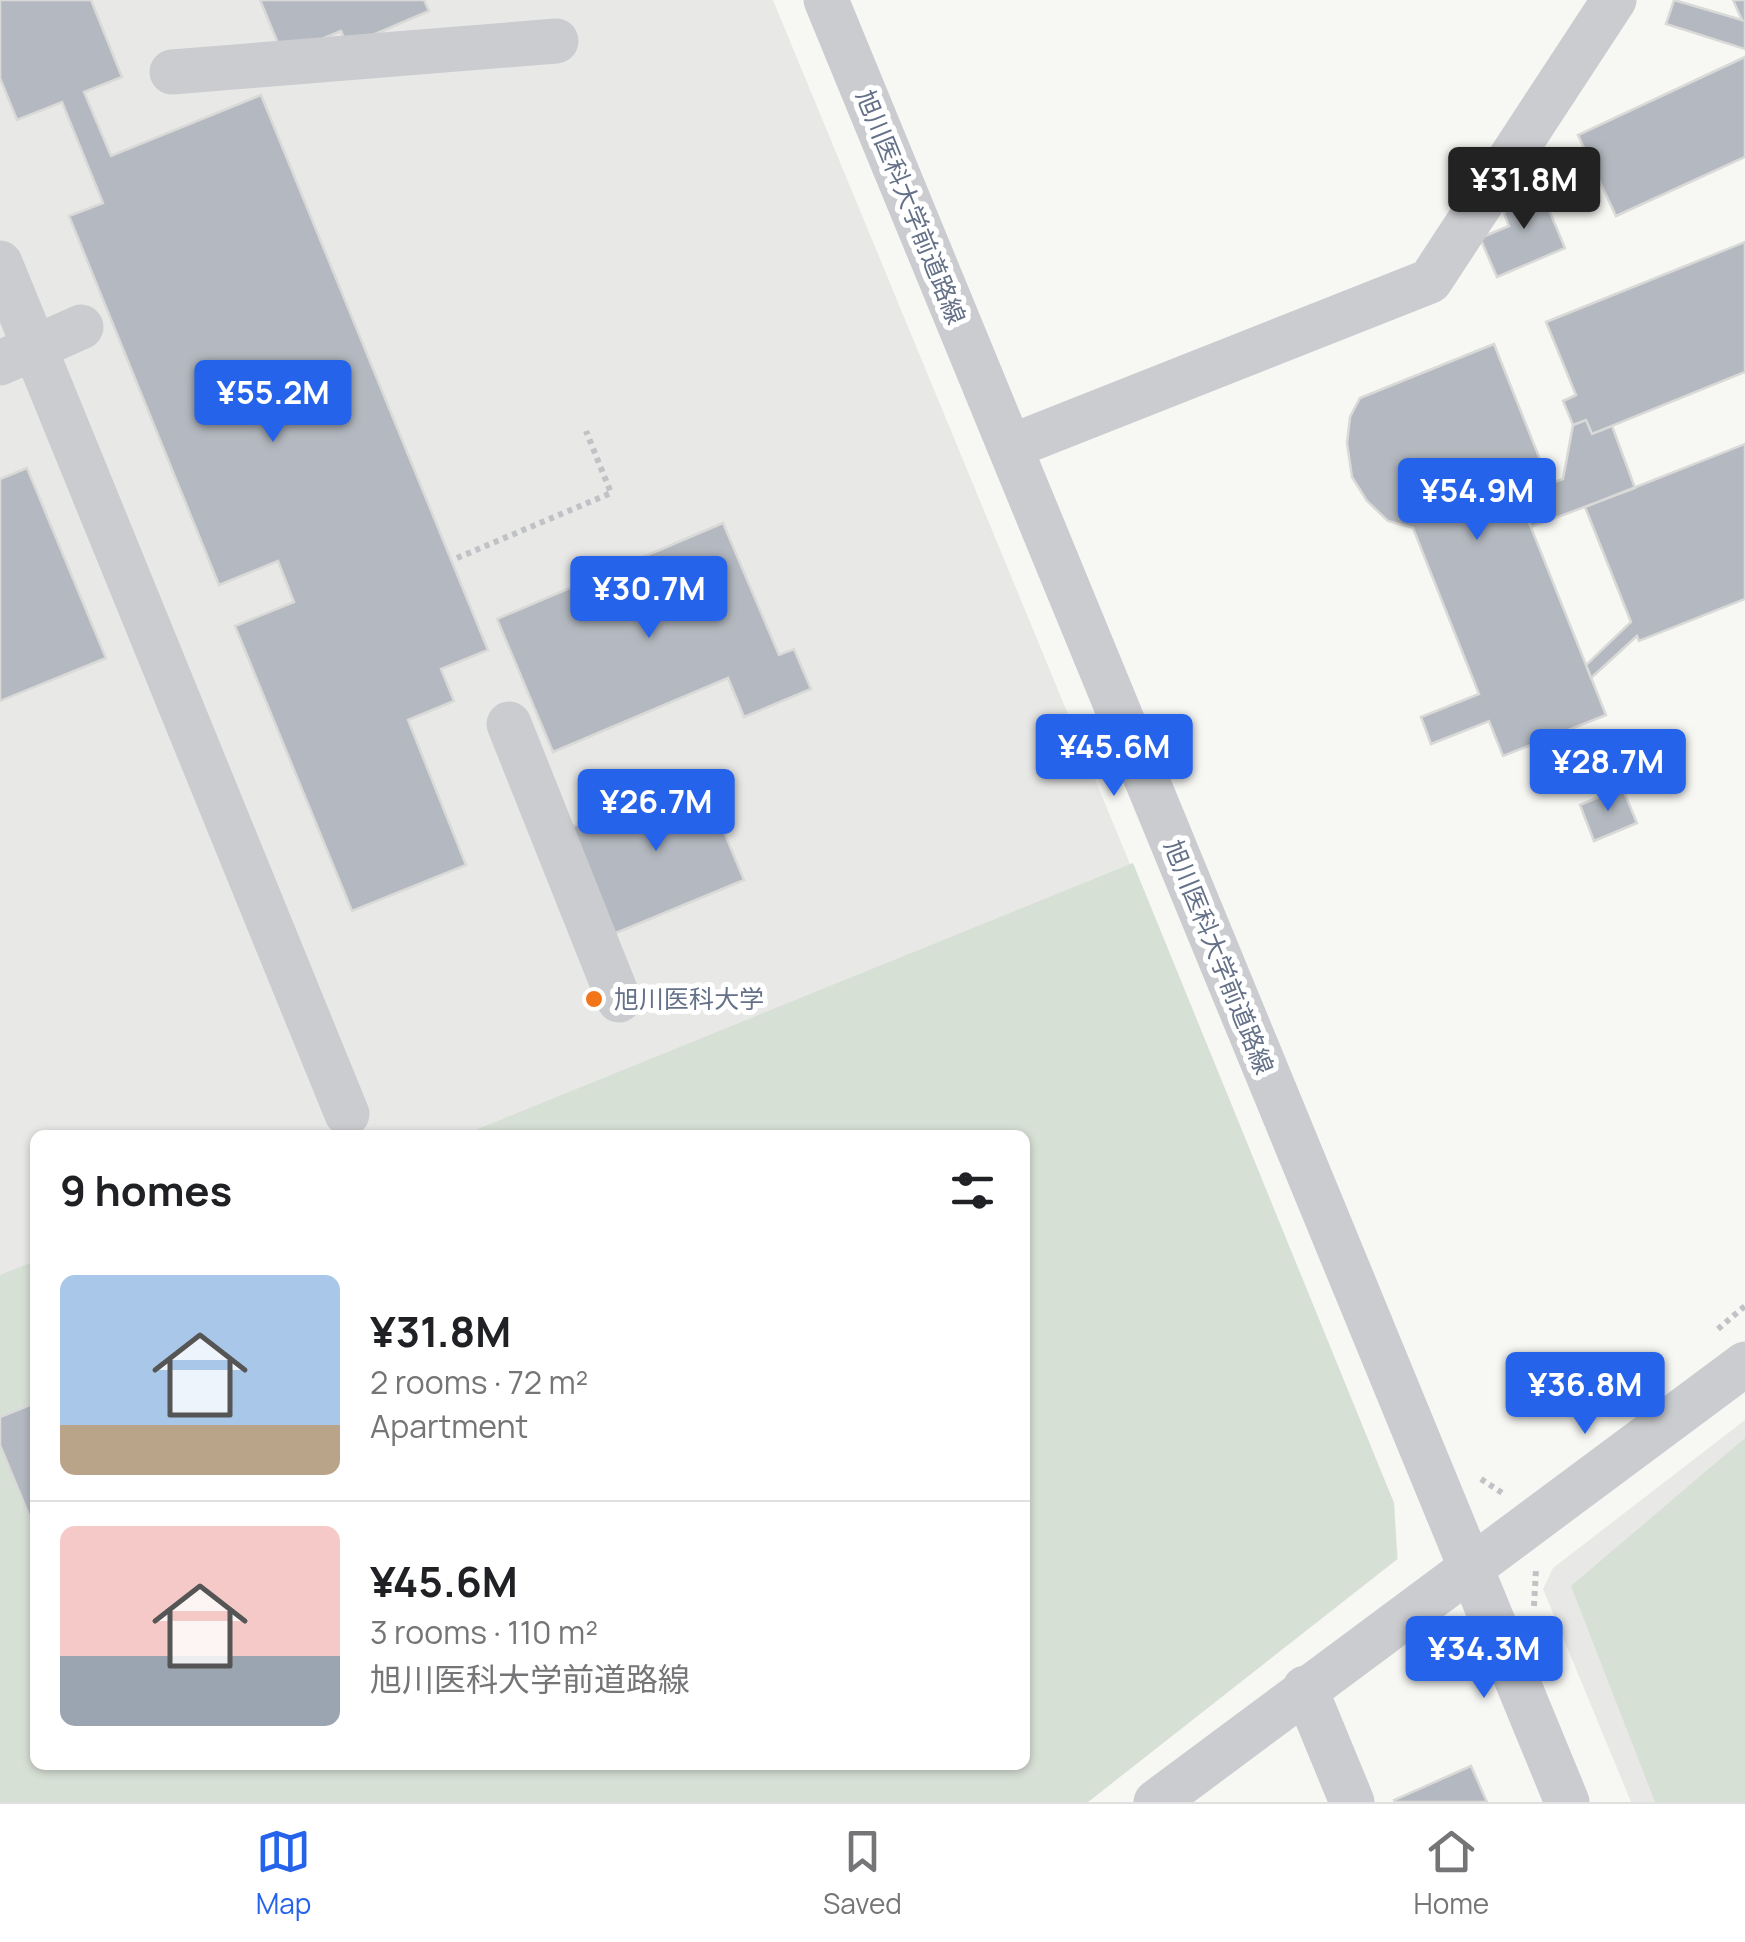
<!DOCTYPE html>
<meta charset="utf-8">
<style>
:root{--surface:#fff;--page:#f2f2f2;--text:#202124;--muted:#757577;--line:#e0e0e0;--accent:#2563eb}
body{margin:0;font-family:Manrope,"Noto Sans JP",sans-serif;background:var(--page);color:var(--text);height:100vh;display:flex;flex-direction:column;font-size:38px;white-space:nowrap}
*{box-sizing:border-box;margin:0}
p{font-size:32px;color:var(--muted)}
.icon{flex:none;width:55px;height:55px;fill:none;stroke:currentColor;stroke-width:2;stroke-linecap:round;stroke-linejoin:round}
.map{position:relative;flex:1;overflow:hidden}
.drawer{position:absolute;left:30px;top:1130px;width:1000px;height:640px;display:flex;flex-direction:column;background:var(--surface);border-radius:15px;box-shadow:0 2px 8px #0004}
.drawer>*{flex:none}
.price{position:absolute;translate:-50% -85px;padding:0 22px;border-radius:10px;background:var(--accent);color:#fff;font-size:32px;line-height:65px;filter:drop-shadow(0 2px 5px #0008)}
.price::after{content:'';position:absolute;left:50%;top:60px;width:30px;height:22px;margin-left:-15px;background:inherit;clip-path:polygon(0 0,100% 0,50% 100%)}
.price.on{background:#222;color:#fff}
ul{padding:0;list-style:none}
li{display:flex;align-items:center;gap:30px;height:250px;padding:0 30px}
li+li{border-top:2px solid var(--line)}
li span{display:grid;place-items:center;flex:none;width:280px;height:200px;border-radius:15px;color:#555}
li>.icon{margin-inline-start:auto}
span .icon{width:120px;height:120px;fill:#fffc;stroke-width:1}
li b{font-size:42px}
h2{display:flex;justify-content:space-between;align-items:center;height:120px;padding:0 30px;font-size:42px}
.dock{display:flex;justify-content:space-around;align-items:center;height:140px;border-top:2px solid var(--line);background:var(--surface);font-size:28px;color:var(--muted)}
.dock a{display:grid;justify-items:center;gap:5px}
.dock .on{color:var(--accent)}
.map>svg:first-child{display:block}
.built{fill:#e8e8e7;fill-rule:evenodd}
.grass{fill:#d7e0d5}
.building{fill:#b4b9c1;stroke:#d9d9d7;stroke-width:2.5}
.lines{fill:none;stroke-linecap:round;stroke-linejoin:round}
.path{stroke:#c0c2c5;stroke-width:6;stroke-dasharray:5 5;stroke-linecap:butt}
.minor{stroke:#caccd0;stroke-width:45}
.poi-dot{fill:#f2751a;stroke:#fff;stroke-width:4}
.labels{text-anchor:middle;stroke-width:10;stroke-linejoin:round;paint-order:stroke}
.street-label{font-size:25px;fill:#647188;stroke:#fff}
.poi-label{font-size:25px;fill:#647188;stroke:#fff;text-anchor:start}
</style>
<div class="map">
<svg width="1745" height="1802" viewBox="0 0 1745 1802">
<rect width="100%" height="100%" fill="#f7f8f4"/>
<!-- built -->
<path class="built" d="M0 0H773L1394 1503 1398 1559 1088 1802H0ZM35 1135H1025V1765H35Z
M1745 1420V1802H1631L1543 1589 1553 1568Z"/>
<!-- grass -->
<path class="grass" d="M1133 863 1394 1503 1397 1559 1088 1802H0V1275L35 1261V1765H1025V1135H463Z
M1745 1438V1802H1655L1571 1586Z"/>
<!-- building -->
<path class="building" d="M0 0H91L122 77 84 92 111 156 261 95 488 650 441 669 454 701 408 720 466 865 352 911 235 626 294 602 278 561 219 585 69 216 103 203 62 102 17 120 0 78Z
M260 0H424L429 11 347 46 341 31 283 55Z
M1674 0 1742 20 1733 0H1745V49L1666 24Z
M1745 57V157L1616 216 1578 135Z
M1533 172 1565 248 1497 277 1480 238 1509 226 1504 213Z
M1745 242V372L1592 434 1586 420 1573 425 1563 401 1576 395 1546 322Z
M1494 344 1549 482 1518 495 1606 715 1503 756 1489 721 1431 744 1421 717 1479 694 1413 528 1388 521 1367 501 1352 477 1347 443 1350 417 1360 398Z
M1586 420 1592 434 1612 426 1635 488 1531 527 1518 495 1563 479 1573 425Z
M1745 444V599L1639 641 1637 636 1591 678 1586 665 1631 622 1585 507Z
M27 468 106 658 0 701V479Z
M723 523 779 655 794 649 811 689 744 717 728 678 553 752 497 619Z
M700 774 744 880 611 935 568 828Z
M1622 787 1637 823 1594 841 1580 805Z
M35 1403V1530L0 1445V1417Z
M1471 1766 1487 1802H1395L1394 1800Z"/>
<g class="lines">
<!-- path -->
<path class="path" d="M457 558 611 493 586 431
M1718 1329 1745 1306
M1481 1479 1504 1494
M1534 1606 1536 1569
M1448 1637 1460 1661"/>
<!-- minor -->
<path class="minor" d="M826 0 1567 1802
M172 72 556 41
M0 263 347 1114
M0 363 81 327
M1010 447 1430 281 1614 0
M509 724 619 1000
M1305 1688 1352 1802
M1156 1802 1745 1364"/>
</g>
<!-- markers -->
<circle class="poi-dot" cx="594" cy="999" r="10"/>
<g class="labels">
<!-- street labels -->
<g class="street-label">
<text transform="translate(911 207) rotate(68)" y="9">旭川医科大学前道路線</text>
<text transform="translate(1219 957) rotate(68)" y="9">旭川医科大学前道路線</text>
</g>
<!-- poi labels -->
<g class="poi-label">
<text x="614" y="1008">旭川医科大学</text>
</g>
</g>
</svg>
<b class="price on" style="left:1524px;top:232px">¥31.8M</b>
<b class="price" style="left:273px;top:445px">¥55.2M</b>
<b class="price" style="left:1477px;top:543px">¥54.9M</b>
<b class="price" style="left:649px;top:641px">¥30.7M</b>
<b class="price" style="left:1114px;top:799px">¥45.6M</b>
<b class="price" style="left:1608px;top:814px">¥28.7M</b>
<b class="price" style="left:656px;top:854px">¥26.7M</b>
<b class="price" style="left:1585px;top:1437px">¥36.8M</b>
<b class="price" style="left:1484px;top:1701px">¥34.3M</b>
<section class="drawer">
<h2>9 homes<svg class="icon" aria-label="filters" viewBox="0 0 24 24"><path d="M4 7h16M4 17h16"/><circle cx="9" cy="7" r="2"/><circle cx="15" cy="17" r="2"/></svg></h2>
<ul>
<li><span style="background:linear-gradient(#a9c7e8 75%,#b9a48a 0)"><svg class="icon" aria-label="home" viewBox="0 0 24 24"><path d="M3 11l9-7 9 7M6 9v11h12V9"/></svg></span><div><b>¥31.8M</b><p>2 rooms · 72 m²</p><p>Apartment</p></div></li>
<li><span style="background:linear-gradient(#f6c9c9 65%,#9aa5b1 0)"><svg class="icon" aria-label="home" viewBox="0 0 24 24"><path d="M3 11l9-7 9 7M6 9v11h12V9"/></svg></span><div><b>¥45.6M</b><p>3 rooms · 110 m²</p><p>旭川医科大学前道路線</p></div></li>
</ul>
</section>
</div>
<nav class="dock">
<a class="on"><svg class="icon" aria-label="map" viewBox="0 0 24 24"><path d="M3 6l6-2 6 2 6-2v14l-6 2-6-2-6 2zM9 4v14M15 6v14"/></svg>Map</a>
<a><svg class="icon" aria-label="saved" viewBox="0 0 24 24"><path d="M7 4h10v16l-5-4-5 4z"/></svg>Saved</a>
<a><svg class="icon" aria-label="home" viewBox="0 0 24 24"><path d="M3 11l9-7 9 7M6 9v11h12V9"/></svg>Home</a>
</nav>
